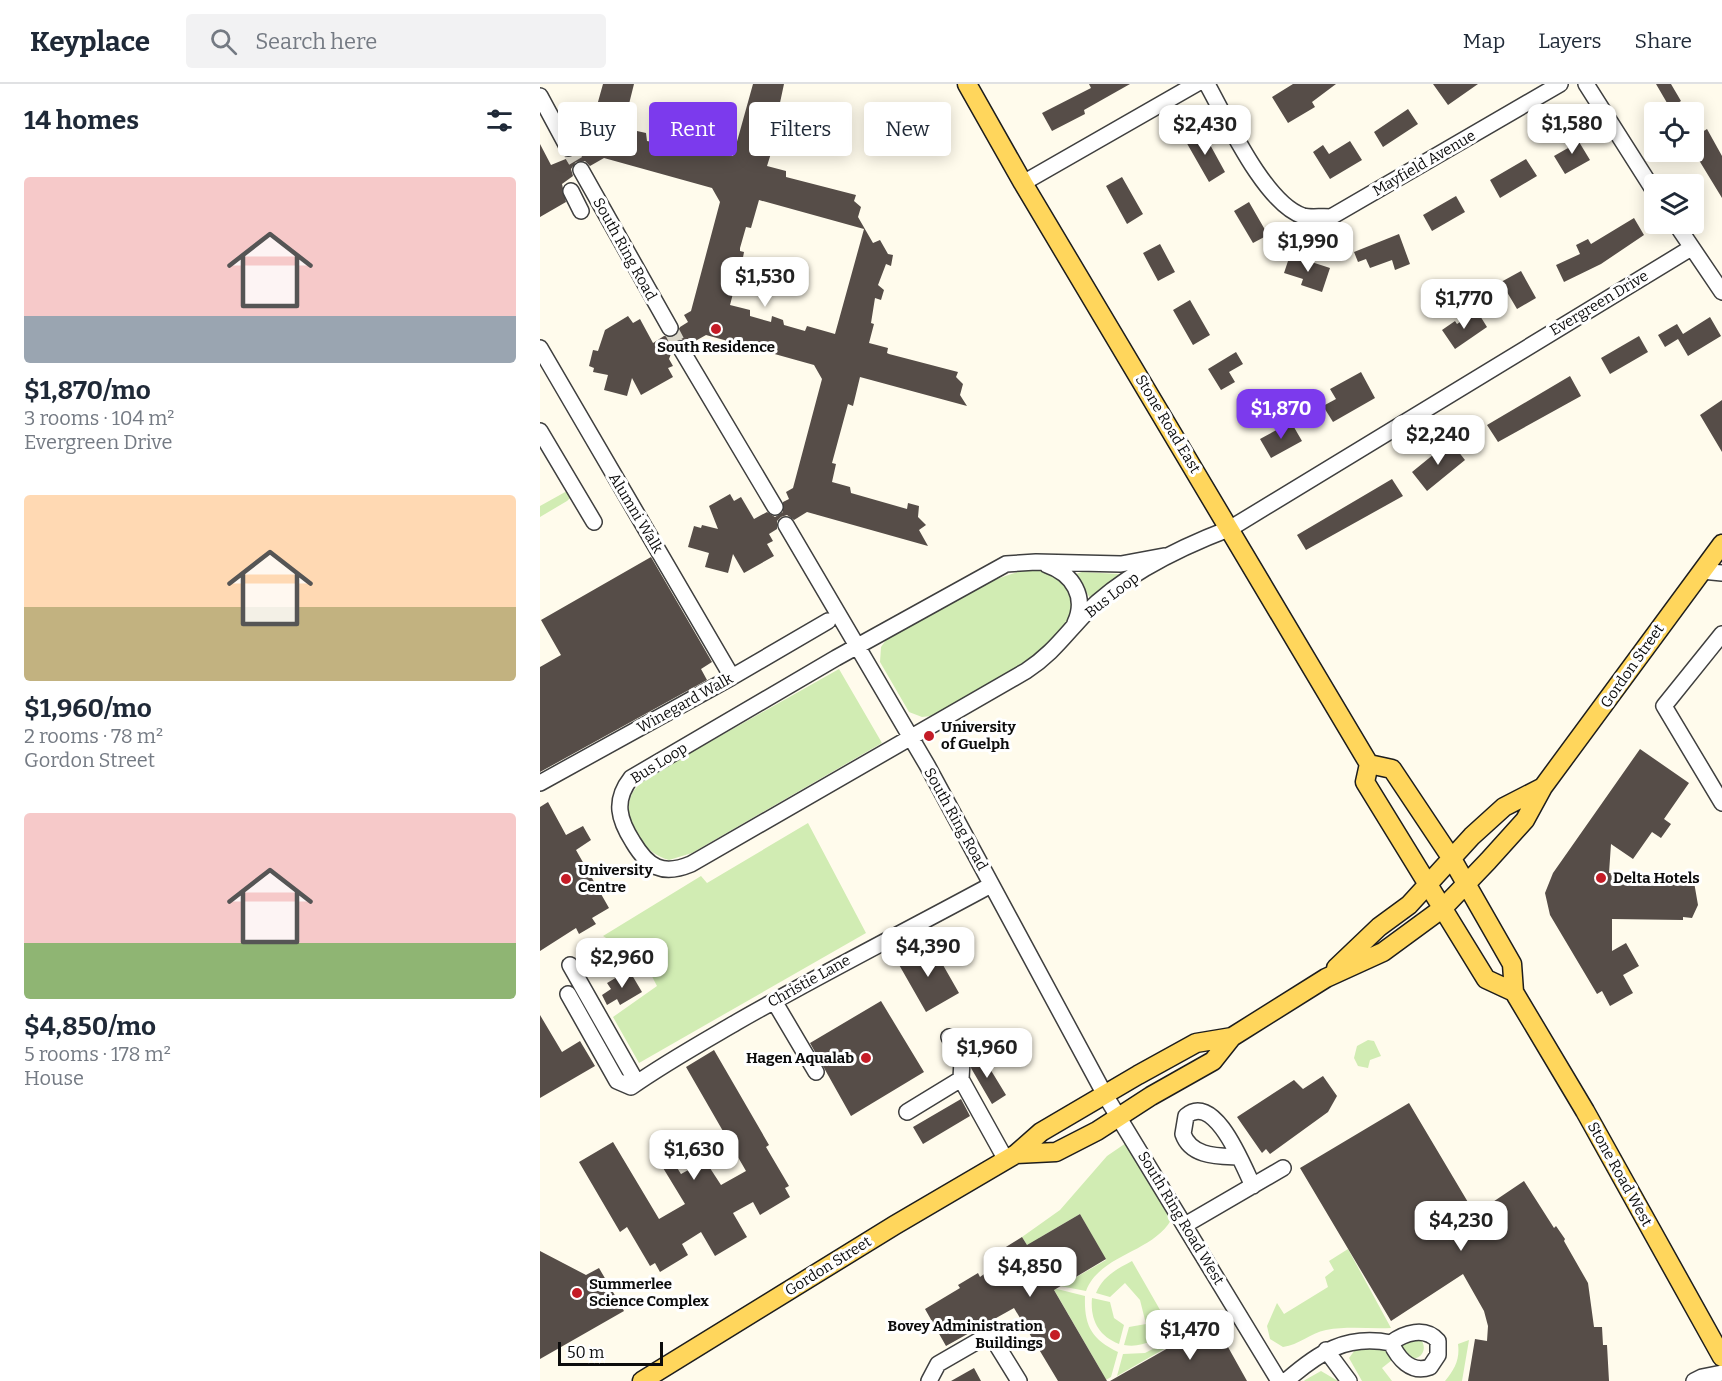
<!DOCTYPE html>
<meta charset="utf-8">
<style>
:root{--surface:#fff;--page:#f2f2f3;--text:#1f2937;--muted:#747a83;--line:#e0e1e3;--accent:#7c3aed}
body{margin:0;font-family:Bitter,serif;background:var(--page);color:var(--text);height:100vh;display:flex;flex-direction:column;font-size:22px;white-space:nowrap}
*{box-sizing:border-box;margin:0}
p{font-size:20px;color:var(--muted)}
.icon{flex:none;width:33px;height:33px;fill:none;stroke:currentColor;stroke-width:2;stroke-linecap:round;stroke-linejoin:round}
.map{position:relative;flex:1;overflow:hidden}
.drawer{display:flex;flex-direction:column;background:var(--surface);width:540px}
.drawer>*{flex:none}
.guide{position:absolute;left:18px;top:18px;width:570px;height:54px;display:flex;gap:12px}
.tools{position:absolute;left:1104px;top:18px;display:grid;gap:12px}
.tools a{display:grid;place-items:center;width:60px;height:60px;border-radius:6px;background:var(--surface);box-shadow:0 3px 15px #0003;font-size:30px}
.scale{position:absolute;left:18px;bottom:15px;width:105px;box-sizing:border-box;padding-left:6px;border:3px solid #0c0c0c;border-top:0;font-size:16px;line-height:21px;white-space:nowrap;color:#0c0c0c;-webkit-text-stroke:4px #fff;paint-order:stroke}
.price{position:absolute;translate:-50% -51px;padding:0 14px;border-radius:12px;background:#fff;color:#222;font-size:20px;line-height:39px;filter:drop-shadow(0 2px 3px #0008)}
.price::after{content:'';position:absolute;left:50%;top:36px;width:18px;height:14px;margin-left:-9px;background:inherit;clip-path:polygon(0 0,100% 0,50% 100%)}
.price.on{background:var(--accent);color:#fff}
ul{padding:0;list-style:none}
li{display:grid;align-content:center;gap:12px;height:318px;padding:0 24px}
li span{display:grid;place-items:center;height:186px;border-radius:6px;color:#555}
li>.icon{margin-inline-start:auto}
span .icon{width:108px;height:108px;fill:#fffc;stroke-width:1}
li b{font-size:26px}
h2{display:flex;justify-content:space-between;align-items:center;height:72px;padding:0 24px;font-size:26px}
.chip{padding:0 21px;border-radius:6px;background:var(--surface);box-shadow:0 3px 15px #0003;font-size:21px;line-height:54px}
.chip.on{background:var(--accent);color:#fff}
header{display:flex;align-items:center;gap:36px;box-sizing:border-box;height:84px;padding:0 30px;background:var(--surface);border-bottom:2px solid var(--line)}
header strong{font-size:28px}
nav{display:flex;gap:33px;margin-inline-start:auto;font-size:21px}
.search{width:420px;height:54px;background:var(--page);display:flex;align-items:center;gap:15px;box-sizing:border-box;padding:0 21px;border-radius:6px;color:var(--muted);font-size:22px}
main{display:flex;flex:1;min-height:0}
.map>svg:first-child{display:block}
.green{fill:#d1ecb3}
.water{fill:#addefa;stroke:#3095d5;stroke-width:1.5}
.building{fill:#564d48;fill-rule:evenodd}
.lines{fill:none;stroke-linecap:round;stroke-linejoin:round}
.minor-tunnel{stroke:#dbd7ca;stroke-width:15;stroke-dasharray:15 8;stroke-linecap:butt}
.minor-casing{stroke:#3f3f3f;stroke-width:18}
.major-casing{stroke:#1d1d1d;stroke-width:21}
.minor{stroke:#fff;stroke-width:15}
.major{stroke:#ffd65c;stroke-width:18}
.poi-dot{fill:#c41c26;stroke:#fff;stroke-width:2}
.labels{text-anchor:middle;stroke-width:6;stroke-linejoin:round;paint-order:stroke}
.street-label{font-size:15px;fill:#0c0c0c;stroke:#fff}
.poi-label{font-size:15px;font-weight:bold;fill:#0c0c0c;stroke:#fff;text-anchor:start}
</style>
<header>
<strong>Keyplace</strong>
<div class="search"><svg class="icon" aria-label="search" viewBox="0 0 24 24"><circle cx="10" cy="10" r="6"/><path d="M15 15l6 6"/></svg>Search here</div>
<nav><a>Map</a><a>Layers</a><a>Share</a></nav>
</header>
<main>
<section class="drawer">
<h2>14 homes<svg class="icon" aria-label="filters" viewBox="0 0 24 24"><path d="M4 7h16M4 17h16"/><circle cx="9" cy="7" r="2"/><circle cx="15" cy="17" r="2"/></svg></h2>
<ul>
<li><span style="background:linear-gradient(#f6c9c9 75%,#9aa5b1 0)"><svg class="icon" aria-label="home" viewBox="0 0 24 24"><path d="M3 11l9-7 9 7M6 9v11h12V9"/></svg></span><div><b>$1,870/mo</b><p>3 rooms · 104 m²</p><p>Evergreen Drive</p></div></li>
<li><span style="background:linear-gradient(#ffd9b3 60%,#c2b280 0)"><svg class="icon" aria-label="home" viewBox="0 0 24 24"><path d="M3 11l9-7 9 7M6 9v11h12V9"/></svg></span><div><b>$1,960/mo</b><p>2 rooms · 78 m²</p><p>Gordon Street</p></div></li>
<li><span style="background:linear-gradient(#f6c9c9 70%,#8fb573 0)"><svg class="icon" aria-label="home" viewBox="0 0 24 24"><path d="M3 11l9-7 9 7M6 9v11h12V9"/></svg></span><div><b>$4,850/mo</b><p>5 rooms · 178 m²</p><p>House</p></div></li>
</ul>
</section>
<div class="map">
<svg width="1182" height="1297" viewBox="0 0 1182 1297">
<rect width="100%" height="100%" fill="#fffbec"/>
<!-- green -->
<path class="green" d="M27 407 30 414 27 417 0 433V422Z
M495 484C513 488 522 491 531 508 535 516 536 526 531 535 515 568 426 612 391 632L382 633 369 628 340 578 341 563 346 556C393 529 441 494 495 484Z
M542 488 579 490 581 491 551 516 536 490Z
M299 585 342 659 152 769 129 776C103 769 82 738 91 712 94 703 104 697 111 691Z
M268 739 326 849 99 979 73 933 117 902 105 879 63 852 161 792 167 799Z
M828 956 834 957 841 972 830 976 828 984 818 982 814 974 817 962Z
M586 1059 631 1136C612 1169 560 1170 546 1207L515 1201V1180L526 1199 566 1176 540 1130 499 1154V1179L482 1153 520 1126 567 1072Z
M808 1165 851 1244C829 1245 808 1242 786 1246 770 1249 759 1261 743 1263L730 1255 727 1242 737 1219 744 1230 788 1203 785 1193 794 1186 789 1177Z
M592 1177 631 1245C616 1256 602 1264 584 1261L589 1243 606 1240 600 1216 585 1199 570 1213 556 1209C563 1192 577 1185 592 1177Z
M513 1204 545 1212C544 1241 551 1255 578 1268L571 1293 564 1297 560 1285Z
M552 1214 570 1218 574 1234 584 1241 579 1260C558 1252 550 1235 552 1214Z
M650 1246 652 1249 577 1292 583 1270 605 1269Z
M880 1254C888 1264 883 1276 869 1275L861 1264 862 1260Z
M929 1256 922 1297H905C915 1285 920 1275 918 1260Z
M830 1261 845 1265 852 1276 842 1284 852 1297H822L809 1274 815 1266Z
M781 1287 798 1297H764L765 1296Z"/>
<!-- water -->
<path class="water" d="M59 868 71 878 61 889 58 887 56 870Z"/>
<!-- building -->
<path class="building" d="M63 0H94L88 24 93 25 88 45 106 49 107 57 140 63 141 67 164 69 165 65 193 72 213 0H244L238 28 226 59 233 63 227 82 246 87V93L316 111 314 117 321 123 318 133 333 159 340 156 348 170 353 171 351 182 346 180 338 201 344 206 341 216 335 214 331 239 334 240 329 259 348 264 347 269 349 270 418 288 416 293 423 300 420 311 427 322 320 293 313 322 308 320 292 379 296 380 292 398 310 403 311 409 367 425 368 419 379 422 378 433 386 441 379 446 388 462 267 428 254 436 247 431 241 433 237 437V445L229 450 233 457 227 460 234 472 204 489 193 470 188 489 165 483 169 469 148 463 154 442 161 444 162 441 178 445 169 422 190 410 194 417 201 413 214 435 227 428 235 433 243 428V418L249 415 246 408 253 404 282 295 274 281 166 251 150 260 141 255 136 257 129 275 133 282 128 284 133 293 101 311 92 294 87 312 64 306 68 291 53 288 54 284 49 282 53 266 58 267 65 246 88 232 93 239 100 235 113 259 124 252 134 253 140 243 148 238 144 231 151 227 180 118 172 104 64 74 50 82 45 77 36 78 31 85 33 92 22 100 26 118 0 133V60L11 81 33 72 47 61 43 53 49 50ZM219 116 324 145 295 250 267 242 265 247 244 241 243 236 232 232 231 238 210 232V226L190 221 195 202 190 201 197 178 202 179 204 168 200 167V164L206 143 211 144Z
M549 0H590L544 26 545 30 512 47 502 29 551 4Z
M753 0H796L772 18 775 23 748 39 732 13Z
M893 0H938L908 21Z
M1116 0H1131L1141 17 1130 24Z
M868 25 878 40 843 63 834 48Z
M1167 45 1182 72V114L1154 68V53Z
M662 46 685 88 669 98 645 56Z
M1033 48 1050 76 1025 90 1014 72 1028 64 1023 54Z
M810 57 822 76 790 95 773 68 783 61 789 70Z
M986 75 997 92 960 114 950 96Z
M582 93 603 130 587 140 566 102Z
M916 112 925 128 892 147 883 131Z
M709 118 728 151 713 159 694 127Z
M1094 134 1104 151 1061 180 1024 198 1016 181 1040 170 1036 161 1048 155 1051 160Z
M859 150 870 180 855 186 852 176 830 184 826 175 818 178 814 168Z
M620 160 635 188 618 197 603 169Z
M750 171 790 184 782 208 761 201 763 195 744 189Z
M981 187 996 214 977 225 961 198Z
M650 216 670 251 653 261 633 226Z
M937 227 947 243 915 265 902 246 915 237 917 240Z
M1170 233 1181 252 1148 272 1138 255 1125 263 1118 251 1137 240 1143 250Z
M1099 252 1108 268 1070 290 1061 274Z
M696 268 703 280 689 288 695 298 681 306 668 285Z
M821 288 835 314 793 338 783 322 796 315 790 305Z
M1030 292 1041 312 958 358 947 341Z
M1182 316V368L1160 331Z
M751 338 762 357 731 374 720 355Z
M910 357 925 376 887 407 872 388Z
M852 395 863 412 766 466 757 451Z
M111 473 172 578 161 585 167 596 0 688V583L21 571 1 536Z
M1100 665 1149 699 1124 735 1131 740 1121 754 1112 748 1093 775 1071 760 1069 789 1144 795V798H1154L1158 821 1152 834 1143 833V836L1072 835V867L1086 859 1099 882 1083 891 1093 909 1070 922 1062 907 1057 910 1010 831 1005 809 1013 789Z
M8 718 26 751 43 742 51 756 36 766 69 824 52 834 56 840 39 850 36 844 0 867V723Z
M391 860 419 909 386 928 358 879Z
M89 886 102 908 80 921 77 915 67 921 62 911 71 905 67 899Z
M341 917 384 988 311 1032 270 959Z
M0 931 22 968 40 957 55 982 0 1014Z
M174 966 229 1061 226 1063 249 1102 245 1104 250 1113 220 1131 213 1118 193 1129 207 1153 175 1172 161 1148 142 1160 148 1171 120 1188 115 1179 110 1182 87 1143 80 1148 39 1078 73 1058 119 1135 145 1120 117 1074 127 1068 141 1090 152 1084 155 1089 168 1081 181 1101 206 1087 146 983Z
M441 970 466 1011 452 1020 431 984 432 976Z
M783 992 797 1012 788 1028 730 1070 726 1065 722 1069 697 1033 754 996 763 1005Z
M421 1015 430 1032 383 1060 373 1043Z
M869 1019 935 1130 984 1097 1014 1144 1016 1142 1025 1155 1024 1157 1048 1199 1054 1243H1062L1063 1261H1067L1069 1297H928L935 1255 947 1257 948 1242 944 1227 923 1190 851 1237 760 1084Z
M540 1130 566 1175 514 1206 567 1297H518L474 1224 406 1262 385 1225 420 1204 418 1201 438 1189 440 1193 458 1180 457 1175 461 1166 482 1153 487 1161Z
M0 1167 46 1191 59 1184 84 1227 0 1275Z
M674 1238 707 1297H570Z
M434 1284 441 1297H411Z"/>
<g class="lines">
<!-- minor-tunnel -->
<path class="minor-tunnel" d="M28 64 41 86
M130 244 141 265"/>
<!-- minor casing -->
<g class="minor-casing">
<path id="minor" d="M667 0C686 34 725 120 763 132 771 134 782 132 791 133L1020 0
M1046 0 1114 107
M0 12 28 64
M41 86 130 244
M483 99 656 0
M31 107 41 127
M1136 140 1182 208
M0 264 192 593
M141 265 235 423
M0 347 54 438
M246 441 387 681 565 1011 739 1297
M624 472 581 480 496 478 466 480 296 574 91 694C73 717 79 736 93 758 108 783 122 792 151 780L486 587C512 570 524 552 545 530 583 491 641 463 691 444L1151 164
M507 481C533 490 547 513 535 539
M1162 487 1182 489
M1182 550 1124 622 1182 719
M0 699 192 593 288 537
M30 881 97 999
M28 910 77 997 91 1003C125 979 161 959 197 938 281 890 366 847 451 801
M234 917 276 988
M409 953 422 976 421 995 466 1076
M367 1028 421 995
M698 1073C678 1072 651 1073 643 1050L646 1032C675 1007 704 1084 713 1102
M645 1141 743 1084
M786 1266 809 1297
M389 1297 398 1280 450 1250 479 1297
M746 1297C778 1269 806 1250 851 1259 858 1274 871 1290 890 1283L898 1271V1257C885 1242 864 1249 851 1259
M1154 1297 1162 1293 1182 1289"/>
</g>
<!-- major casing -->
<g class="major-casing">
<path id="major" d="M427 0 483 99 829 680 852 685 912 775 972 880 974 908 1045 1027 1182 1273
M829 680 825 698 946 895 974 908
M796 884 839 843 869 821 932 752 964 723 1003 703
M476 1070 516 1068 557 1047 611 1012 673 977 692 953 786 894 843 868 903 824 948 777 985 736 1003 703 1182 460
M102 1297 355 1141 476 1070 501 1048 598 991 656 959 692 953"/>
</g>
<!-- minor -->
<use href="#minor" class="minor"/>
<!-- major -->
<use href="#major" class="major"/>
</g>
<!-- markers -->
<g class="poi-dot">
<circle cx="176" cy="245" r="6"/>
<circle cx="389" cy="652" r="6"/>
<circle cx="1061" cy="794" r="6"/>
<circle cx="26" cy="795" r="6"/>
<circle cx="326" cy="974" r="6"/>
<circle cx="37" cy="1209" r="6"/>
<circle cx="515" cy="1251" r="6"/>
</g>
<g class="labels">
<!-- street labels -->
<g class="street-label">
<text transform="translate(884 79) rotate(-30)" y="5">Mayfield Avenue</text>
<text transform="translate(85 165) rotate(61)" y="5">South Ring Road</text>
<text transform="translate(1059 219) rotate(-31)" y="5">Evergreen Drive</text>
<text transform="translate(628 340) rotate(59)" y="5">Stone Road East</text>
<text transform="translate(96 429) rotate(59)" y="5">Alumni Walk</text>
<text transform="translate(572 511) rotate(-38)" y="5">Bus Loop</text>
<text transform="translate(1092 582) rotate(-55)" y="5">Gordon Street</text>
<text transform="translate(145 619) rotate(-29)" y="5">Winegard Walk</text>
<text transform="translate(119 679) rotate(-32)" y="5">Bus Loop</text>
<text transform="translate(416 735) rotate(61)" y="5">South Ring Road</text>
<text transform="translate(269 897) rotate(-29)" y="5">Christie Lane</text>
<text transform="translate(1080 1090) rotate(61)" y="5">Stone Road West</text>
<text transform="translate(641 1134) rotate(59)" y="5">South Ring Road West</text>
<text transform="translate(288 1182) rotate(-32)" y="5">Gordon Street</text>
</g>
<!-- poi labels -->
<g class="poi-label">
<text x="176" y="268" text-anchor="middle">South Residence</text>
<text x="401" y="648">University<tspan x="401" dy="17">of Guelph</tspan></text>
<text x="38" y="791">University<tspan x="38" dy="17">Centre</tspan></text>
<text x="1073" y="799">Delta Hotels</text>
<text x="314" y="979" text-anchor="end">Hagen Aqualab</text>
<text x="49" y="1205">Summerlee<tspan x="49" dy="17">Science Complex</tspan></text>
<text x="503" y="1247" text-anchor="end">Bovey Administration<tspan x="503" dy="17">Buildings</tspan></text>
</g>
</g>
</svg>
<div class="tools">
<a><svg class="icon" aria-label="locate" viewBox="0 0 24 24"><circle cx="12" cy="12" r="6"/><path d="M12 2v4M12 18v4M2 12h4M18 12h4"/></svg></a>
<a><svg class="icon" aria-label="layers" viewBox="0 0 24 24"><path d="M12 4l9 5-9 5-9-5zM3 14l9 5 9-5"/></svg></a>
</div>
<div class="scale">50 m</div>
<b class="price" style="left:1032px;top:71px">$1,580</b>
<b class="price" style="left:665px;top:72px">$2,430</b>
<b class="price" style="left:768px;top:189px">$1,990</b>
<b class="price" style="left:225px;top:224px">$1,530</b>
<b class="price" style="left:924px;top:246px">$1,770</b>
<b class="price on" style="left:741px;top:356px">$1,870</b>
<b class="price" style="left:898px;top:382px">$2,240</b>
<b class="price" style="left:388px;top:894px">$4,390</b>
<b class="price" style="left:82px;top:905px">$2,960</b>
<b class="price" style="left:447px;top:995px">$1,960</b>
<b class="price" style="left:154px;top:1097px">$1,630</b>
<b class="price" style="left:921px;top:1168px">$4,230</b>
<b class="price" style="left:490px;top:1214px">$4,850</b>
<b class="price" style="left:650px;top:1277px">$1,470</b>
<div class="guide">
<a class="chip">Buy</a>
<a class="chip on">Rent</a>
<a class="chip">Filters</a>
<a class="chip">New</a>
</div>
</div>
</main>
